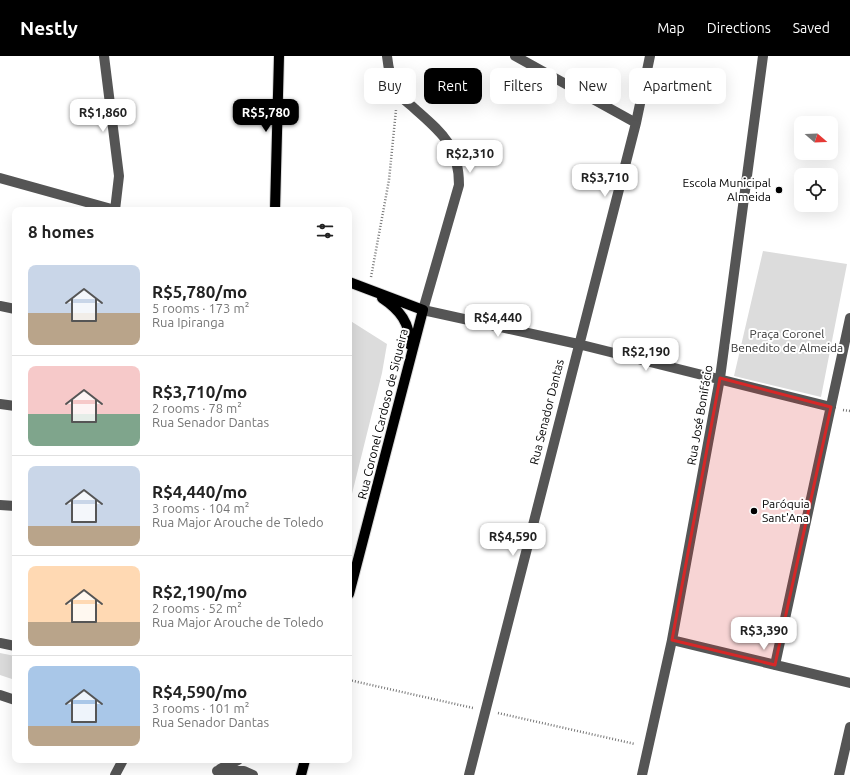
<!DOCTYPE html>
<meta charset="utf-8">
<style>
:root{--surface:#fff;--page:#f6f6f6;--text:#222;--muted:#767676;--line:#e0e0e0;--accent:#000}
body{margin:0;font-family:Ubuntu,sans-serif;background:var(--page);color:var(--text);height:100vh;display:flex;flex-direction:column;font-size:15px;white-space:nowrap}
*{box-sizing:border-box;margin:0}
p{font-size:13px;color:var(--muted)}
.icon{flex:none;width:22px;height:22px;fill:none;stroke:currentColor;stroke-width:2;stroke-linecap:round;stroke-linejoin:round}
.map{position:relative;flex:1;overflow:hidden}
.panel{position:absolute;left:12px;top:151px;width:340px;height:556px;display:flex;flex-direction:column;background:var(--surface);border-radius:8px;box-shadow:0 4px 16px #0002}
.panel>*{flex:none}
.guide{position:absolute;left:364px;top:12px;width:380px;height:36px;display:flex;gap:8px}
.needle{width:26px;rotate:109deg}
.buttons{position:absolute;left:794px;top:60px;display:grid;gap:8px}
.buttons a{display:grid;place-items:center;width:44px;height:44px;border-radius:8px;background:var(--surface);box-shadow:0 4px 16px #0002;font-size:20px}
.price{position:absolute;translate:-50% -34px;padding:0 9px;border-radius:8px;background:#fff;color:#222;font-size:13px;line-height:26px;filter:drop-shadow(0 1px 2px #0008)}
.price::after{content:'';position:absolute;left:50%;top:24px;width:12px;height:9px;margin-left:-6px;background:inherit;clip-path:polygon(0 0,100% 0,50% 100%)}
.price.active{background:var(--accent);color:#fff}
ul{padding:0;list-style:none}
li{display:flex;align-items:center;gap:12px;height:100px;padding:0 16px}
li+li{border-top:1px solid var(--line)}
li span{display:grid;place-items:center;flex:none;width:112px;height:80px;border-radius:8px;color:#555}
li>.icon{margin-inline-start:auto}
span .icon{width:48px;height:48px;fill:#fffc;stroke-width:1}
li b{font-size:17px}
h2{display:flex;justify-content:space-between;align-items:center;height:48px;padding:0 16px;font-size:17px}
.chip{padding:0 14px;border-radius:8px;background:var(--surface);box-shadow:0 4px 16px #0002;font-size:14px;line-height:36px}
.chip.active{background:var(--accent);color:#fff}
header{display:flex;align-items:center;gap:24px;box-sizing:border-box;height:56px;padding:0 20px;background:var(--accent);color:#fff}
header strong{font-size:19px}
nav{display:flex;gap:22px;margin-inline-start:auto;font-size:14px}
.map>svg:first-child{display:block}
.green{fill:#dcdcdc}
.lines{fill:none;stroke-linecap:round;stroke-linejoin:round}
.major-casing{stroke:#dbdbdb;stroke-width:12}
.path{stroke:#777;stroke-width:2.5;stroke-dasharray:1 2;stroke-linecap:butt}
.minor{stroke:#555;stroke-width:10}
.major{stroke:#000;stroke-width:10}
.marked{fill:#d62828;fill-opacity:0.2;stroke:#d62828;stroke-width:3;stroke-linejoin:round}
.poi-dot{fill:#000;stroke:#fff;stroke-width:1.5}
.labels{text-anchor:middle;stroke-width:4;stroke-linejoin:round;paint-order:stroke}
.poi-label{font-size:12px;fill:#000;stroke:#fff;text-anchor:end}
.park-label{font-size:12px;fill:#333;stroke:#fff}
.street-label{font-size:12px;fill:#000;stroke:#fff}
</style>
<header>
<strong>Nestly</strong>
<nav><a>Map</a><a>Directions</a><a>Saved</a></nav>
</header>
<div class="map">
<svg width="850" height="719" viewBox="0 0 850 719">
<rect width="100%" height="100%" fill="#fff"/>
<!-- green -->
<path class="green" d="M763 195 847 208 821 341 734 320Z
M349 264 387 288 382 317 349 450Z
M0 597 15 600V624L0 619Z"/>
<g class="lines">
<!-- major casing -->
<g class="major-casing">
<path id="major" d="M275 154 279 0
M349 226 423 254 349 538
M382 242C400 254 410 267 410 289
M301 719 305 704"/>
</g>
<!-- path -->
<path class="path" d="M371 221 389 124 396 54
M843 354 850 355
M349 624 473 652
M498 657 635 688"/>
<!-- minor -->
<path class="minor" d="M104 0 119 120 115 154
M387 0C388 11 392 29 399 38 403 44 410 48 415 53 442 77 459 90 459 129L423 254 578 288 831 351
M515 0 636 67
M0 122 115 154
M0 250 15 253
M0 348 15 350
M0 449 15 450
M672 584 850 627
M0 587 15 590
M775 609 850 262
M0 639 15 644
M220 713 238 704
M217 715H244L253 719
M115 719 123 704
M469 719 636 67 650 0
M642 719 672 584 720 322 763 0
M839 719 850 671"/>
<!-- major -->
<use href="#major" class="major"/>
</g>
<!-- marked area -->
<path class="marked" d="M720 322 831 351 775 609 672 584Z"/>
<!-- markers -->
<g class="poi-dot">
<circle cx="779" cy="134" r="4"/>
<circle cx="754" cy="455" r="4"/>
</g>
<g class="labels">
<!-- poi labels -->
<g class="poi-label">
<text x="771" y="131">Escola Municipal<tspan x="771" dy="14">Almeida</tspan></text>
<text x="762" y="452" text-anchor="start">Paróquia<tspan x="762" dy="14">Sant'Ana</tspan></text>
</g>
<!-- park labels -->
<g class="park-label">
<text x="787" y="282">Praça Coronel<tspan x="787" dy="14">Benedito de Almeida</tspan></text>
</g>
<!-- street labels -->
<g class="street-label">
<text transform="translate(547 356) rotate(-76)" y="4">Rua Senador Dantas</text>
<text transform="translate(383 358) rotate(-76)" y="4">Rua Coronel Cardoso de Siqueira</text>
<text transform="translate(700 359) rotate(-80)" y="4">Rua José Bonifácio</text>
</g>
</g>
</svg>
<div class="buttons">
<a><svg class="needle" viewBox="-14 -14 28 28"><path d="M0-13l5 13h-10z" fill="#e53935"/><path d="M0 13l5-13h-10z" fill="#767676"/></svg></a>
<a><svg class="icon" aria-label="locate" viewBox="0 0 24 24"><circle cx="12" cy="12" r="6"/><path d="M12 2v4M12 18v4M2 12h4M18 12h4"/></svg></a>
</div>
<b class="price" style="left:103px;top:77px">R$1,860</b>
<b class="price active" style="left:266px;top:77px">R$5,780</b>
<b class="price" style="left:470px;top:118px">R$2,310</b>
<b class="price" style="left:605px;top:142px">R$3,710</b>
<b class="price" style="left:498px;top:282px">R$4,440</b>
<b class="price" style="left:646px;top:316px">R$2,190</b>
<b class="price" style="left:513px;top:501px">R$4,590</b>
<b class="price" style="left:764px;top:595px">R$3,390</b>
<div class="guide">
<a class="chip">Buy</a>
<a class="chip active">Rent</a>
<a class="chip">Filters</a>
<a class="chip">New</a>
<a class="chip">Apartment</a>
</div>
<section class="panel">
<h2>8 homes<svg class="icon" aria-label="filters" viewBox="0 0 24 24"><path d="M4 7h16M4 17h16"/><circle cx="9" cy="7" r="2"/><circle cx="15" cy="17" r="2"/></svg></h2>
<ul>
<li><span style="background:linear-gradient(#c9d6e8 60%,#b9a48a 0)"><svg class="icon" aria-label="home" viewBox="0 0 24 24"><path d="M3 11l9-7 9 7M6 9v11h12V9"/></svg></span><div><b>R$5,780/mo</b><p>5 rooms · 173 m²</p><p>Rua Ipiranga</p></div></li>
<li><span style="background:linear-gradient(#f6c9c9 60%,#7fa58c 0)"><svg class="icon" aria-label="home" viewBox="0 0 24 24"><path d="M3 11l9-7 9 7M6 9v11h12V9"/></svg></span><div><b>R$3,710/mo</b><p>2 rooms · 78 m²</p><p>Rua Senador Dantas</p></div></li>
<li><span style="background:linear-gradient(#c9d6e8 75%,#b9a48a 0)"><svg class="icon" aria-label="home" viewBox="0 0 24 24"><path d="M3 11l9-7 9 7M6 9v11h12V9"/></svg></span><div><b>R$4,440/mo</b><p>3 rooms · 104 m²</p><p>Rua Major Arouche de Toledo</p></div></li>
<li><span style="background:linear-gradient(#ffd9b3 70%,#b9a48a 0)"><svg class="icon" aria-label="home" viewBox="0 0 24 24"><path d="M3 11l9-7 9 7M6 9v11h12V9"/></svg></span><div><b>R$2,190/mo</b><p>2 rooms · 52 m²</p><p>Rua Major Arouche de Toledo</p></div></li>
<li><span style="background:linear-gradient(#a9c7e8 75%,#b9a48a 0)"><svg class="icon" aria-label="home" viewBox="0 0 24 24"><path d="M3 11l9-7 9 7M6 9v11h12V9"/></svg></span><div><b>R$4,590/mo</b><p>3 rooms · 101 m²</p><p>Rua Senador Dantas</p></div></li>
</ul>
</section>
</div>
